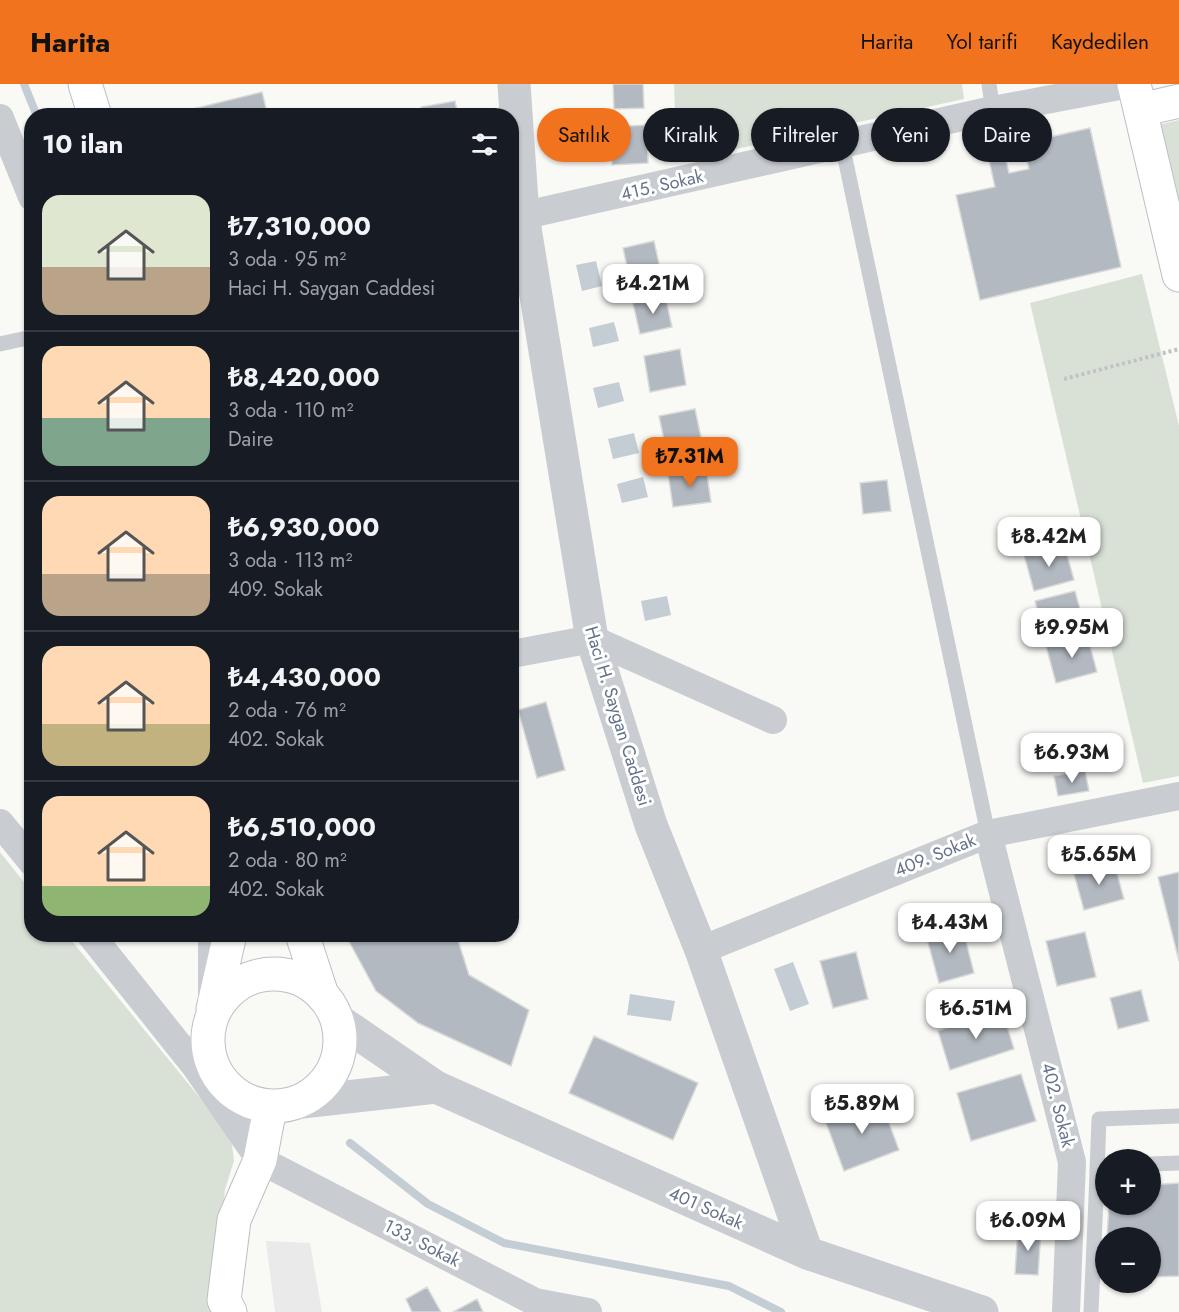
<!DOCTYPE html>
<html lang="tr">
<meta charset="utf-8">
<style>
:root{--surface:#171b24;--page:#242831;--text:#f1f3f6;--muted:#9ea1a6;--line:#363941;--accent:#f2731d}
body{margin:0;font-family:Jost,sans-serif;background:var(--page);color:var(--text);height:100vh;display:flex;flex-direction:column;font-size:22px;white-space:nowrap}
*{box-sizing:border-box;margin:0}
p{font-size:20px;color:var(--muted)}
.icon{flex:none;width:33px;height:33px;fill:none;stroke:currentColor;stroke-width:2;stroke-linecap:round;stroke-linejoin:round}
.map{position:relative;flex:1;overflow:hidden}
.details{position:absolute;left:24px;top:24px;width:495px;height:834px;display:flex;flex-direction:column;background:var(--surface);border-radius:24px;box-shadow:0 2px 4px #0004}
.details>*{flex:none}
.top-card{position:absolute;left:537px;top:24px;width:552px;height:54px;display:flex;gap:12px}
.fabs{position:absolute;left:1095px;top:1065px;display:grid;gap:12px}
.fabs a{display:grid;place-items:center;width:66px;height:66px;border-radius:50%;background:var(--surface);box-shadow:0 2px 4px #0004;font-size:30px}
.price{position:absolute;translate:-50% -51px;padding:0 14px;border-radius:12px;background:#fff;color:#222;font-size:20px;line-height:39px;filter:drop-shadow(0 2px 3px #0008)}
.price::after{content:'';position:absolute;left:50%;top:36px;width:18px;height:14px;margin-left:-9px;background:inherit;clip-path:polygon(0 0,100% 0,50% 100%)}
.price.current{background:var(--accent);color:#111}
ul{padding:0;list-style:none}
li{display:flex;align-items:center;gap:18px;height:150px;padding:0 18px}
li+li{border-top:2px solid var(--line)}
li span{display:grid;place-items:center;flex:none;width:168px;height:120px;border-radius:18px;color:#555}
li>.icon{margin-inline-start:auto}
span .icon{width:72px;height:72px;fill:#fffc;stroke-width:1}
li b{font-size:26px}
h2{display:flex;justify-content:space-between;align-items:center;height:72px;padding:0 18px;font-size:26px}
.tag{padding:0 21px;border-radius:27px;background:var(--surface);box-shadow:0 2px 4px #0004;font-size:21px;line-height:54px}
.tag.current{background:var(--accent);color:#111}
header{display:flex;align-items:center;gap:36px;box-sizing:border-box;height:84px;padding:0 30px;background:var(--accent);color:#111}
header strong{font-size:28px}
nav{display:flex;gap:33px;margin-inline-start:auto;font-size:21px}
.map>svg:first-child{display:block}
.built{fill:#e9eae9}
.green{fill:#d9e1d7}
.water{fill:#c5cdd4}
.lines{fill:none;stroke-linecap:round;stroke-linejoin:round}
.stream{stroke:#c5cdd4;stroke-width:8}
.building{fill:#b3b9c1;stroke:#dadbd8;stroke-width:1.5}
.secondary-casing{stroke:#bbbfc5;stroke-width:35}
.path{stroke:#c0c2c5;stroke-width:4;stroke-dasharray:3 3;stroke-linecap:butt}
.service{stroke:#c9ccd0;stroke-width:15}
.minor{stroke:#c9ccd0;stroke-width:28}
.tertiary{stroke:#c9ccd0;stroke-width:33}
.secondary{stroke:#fff;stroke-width:33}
.labels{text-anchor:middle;stroke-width:6;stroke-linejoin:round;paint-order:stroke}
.street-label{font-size:18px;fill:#65738a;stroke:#fff}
</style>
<header>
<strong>Harita</strong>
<nav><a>Harita</a><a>Yol tarifi</a><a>Kaydedilen</a></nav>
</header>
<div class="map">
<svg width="1179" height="1228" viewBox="0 0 1179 1228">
<rect width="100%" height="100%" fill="#f9f9f6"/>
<!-- built -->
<path class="built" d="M266 1157 310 1159 322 1228H275Z"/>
<!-- green -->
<path class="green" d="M674 0H962L964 15 677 78Z
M1179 36V115L1157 41Z
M1142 190 1179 342V692L1143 699 1030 219Z
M0 768 31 807 32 850 67 851 231 1052 234 1077 225 1105 213 1228H0Z"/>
<!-- water -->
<path class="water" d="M596 177 602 202 582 207 576 181Z
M614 238 619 257 593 263 589 244Z
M619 298 624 317 598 324 593 304Z
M634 349 639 369 613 375 608 355Z
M643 393 648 413 622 419 617 400Z
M667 512 671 531 645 537 641 517Z
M793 878 809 920 790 927 774 885Z
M630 910 675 917 671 937 627 931Z"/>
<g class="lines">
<!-- stream -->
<path class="stream" d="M24 0 37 32
M350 1059 428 1120 504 1159 729 1202 781 1228"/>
</g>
<!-- building -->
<path class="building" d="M613 0H643L644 24 614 25Z
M262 8 268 32H177L176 29Z
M455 17 458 32H423L421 23Z
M647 41 648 79 612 81 610 43Z
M1090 44 1121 183 980 216 956 111 995 103 987 67 1003 63 1009 89 1029 85 1023 59Z
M654 157 661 189 630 196 623 164Z
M665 211 672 243 640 250 633 219Z
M680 265 686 301 650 308 644 272Z
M695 325 702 358 666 365 659 332Z
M706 384 711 418 673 423 668 389Z
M887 396 891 427 863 430 860 399Z
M1064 460 1074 496 1034 507 1024 471Z
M1075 507 1085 543 1045 554 1035 517Z
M1087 551 1097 588 1056 599 1046 562Z
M546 618 565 686 537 694 518 626Z
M1085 687 1089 707 1058 712 1054 692Z
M1114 779 1124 815 1084 826 1074 790Z
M1179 788V877L1158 793Z
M962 842 974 889 939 899 926 851Z
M1085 848 1096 893 1057 902 1046 857Z
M345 850H456L469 891 529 926 511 982 418 939 376 907Z
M856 868 868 915 833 924 820 877Z
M1141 906 1149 937 1118 945 1110 914Z
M1002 926 1014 965 950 986 938 947Z
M594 952 698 999 673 1056 569 1009Z
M1021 990 1036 1037 971 1057 957 1009Z
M880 1015 899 1066 844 1087 825 1036Z
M1179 1099V1192L1150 1193V1154H1107L1109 1120H1150V1101Z
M1018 1144 1041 1146 1038 1191 1015 1190Z
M427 1203 441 1228H412L406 1215Z
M477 1215 483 1228H453Z"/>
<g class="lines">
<!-- secondary casing -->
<g class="secondary-casing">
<path id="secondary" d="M85 0 95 32
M1134 0 1179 191
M1140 26 1179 17
M302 850 321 908
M208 956a66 66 0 1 1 132 0a66 66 0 1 1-132 0Z
M213 925 230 850
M230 1228 224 1216 234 1136 260 1076 270 1024"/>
</g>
<!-- path -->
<path class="path" d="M1064 295 1179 265"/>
<!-- service -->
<path class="service" d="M989 0 993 26
M842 60 988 750
M0 260 32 253
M1150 1080 1179 1079
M1096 1114 1099 1035 1179 1032
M1091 1228 1096 1114 1105 1113"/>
<!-- minor -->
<path class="minor" d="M0 34 32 113
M512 134 993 26 1130 0
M512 570 592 555 773 636
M0 739 32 778
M988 750 1072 1078 1066 1228
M90 850 196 983 260 1076 535 1218 588 1228
M701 866 988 750 1179 712
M196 983 212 928V850"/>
<!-- tertiary -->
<path class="tertiary" d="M514 0 523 132 592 555 651 741 701 866 807 1169
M338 936 436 1003 807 1169 982 1228
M302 1018 436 1003"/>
<!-- secondary -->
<use href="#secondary" class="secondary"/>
</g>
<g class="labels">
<!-- street labels -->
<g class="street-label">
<text transform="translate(662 101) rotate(-13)" y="6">415. Sokak</text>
<text transform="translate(618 632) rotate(73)" y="6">Haci H. Saygan Caddesi</text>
<text transform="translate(935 771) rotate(-22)" y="6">409. Sokak</text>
<text transform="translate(1058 1021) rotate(76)" y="6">402. Sokak</text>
<text transform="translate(706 1124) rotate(24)" y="6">401 Sokak</text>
<text transform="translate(422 1159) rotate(27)" y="6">133. Sokak</text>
</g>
</g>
</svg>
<div class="fabs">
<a>+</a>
<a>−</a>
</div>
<b class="price" style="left:653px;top:231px">₺4.21M</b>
<b class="price current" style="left:690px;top:404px">₺7.31M</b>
<b class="price" style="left:1049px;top:484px">₺8.42M</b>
<b class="price" style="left:1072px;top:575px">₺9.95M</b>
<b class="price" style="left:1072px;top:700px">₺6.93M</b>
<b class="price" style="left:1099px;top:802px">₺5.65M</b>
<b class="price" style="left:950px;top:870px">₺4.43M</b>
<b class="price" style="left:976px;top:956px">₺6.51M</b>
<b class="price" style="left:862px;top:1051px">₺5.89M</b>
<b class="price" style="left:1028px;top:1168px">₺6.09M</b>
<div class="top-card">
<a class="tag current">Satılık</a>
<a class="tag">Kiralık</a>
<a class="tag">Filtreler</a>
<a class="tag">Yeni</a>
<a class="tag">Daire</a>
</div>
<section class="details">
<h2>10 ilan<svg class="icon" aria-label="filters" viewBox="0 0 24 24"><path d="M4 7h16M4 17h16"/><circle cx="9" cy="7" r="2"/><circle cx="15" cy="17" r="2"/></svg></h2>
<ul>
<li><span style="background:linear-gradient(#dfe7d0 60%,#b9a48a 0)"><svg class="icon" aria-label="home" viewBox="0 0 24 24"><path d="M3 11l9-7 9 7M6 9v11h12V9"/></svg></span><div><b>₺7,310,000</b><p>3 oda · 95 m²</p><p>Haci H. Saygan Caddesi</p></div></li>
<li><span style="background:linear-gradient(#ffd9b3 60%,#7fa58c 0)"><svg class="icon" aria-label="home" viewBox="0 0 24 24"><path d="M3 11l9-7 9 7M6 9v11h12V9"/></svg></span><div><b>₺8,420,000</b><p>3 oda · 110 m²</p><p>Daire</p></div></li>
<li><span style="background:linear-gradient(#ffd9b3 65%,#b9a48a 0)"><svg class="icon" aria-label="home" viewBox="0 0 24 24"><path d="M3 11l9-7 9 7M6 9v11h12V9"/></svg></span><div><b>₺6,930,000</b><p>3 oda · 113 m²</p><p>409. Sokak</p></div></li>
<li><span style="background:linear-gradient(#ffd9b3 65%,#c2b280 0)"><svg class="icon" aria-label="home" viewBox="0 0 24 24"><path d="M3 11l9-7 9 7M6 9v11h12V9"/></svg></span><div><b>₺4,430,000</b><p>2 oda · 76 m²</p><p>402. Sokak</p></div></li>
<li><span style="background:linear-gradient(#ffd9b3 75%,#8fb573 0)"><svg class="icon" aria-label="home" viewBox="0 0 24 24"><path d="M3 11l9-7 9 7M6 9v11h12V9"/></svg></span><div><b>₺6,510,000</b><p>2 oda · 80 m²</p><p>402. Sokak</p></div></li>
</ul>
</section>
</div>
